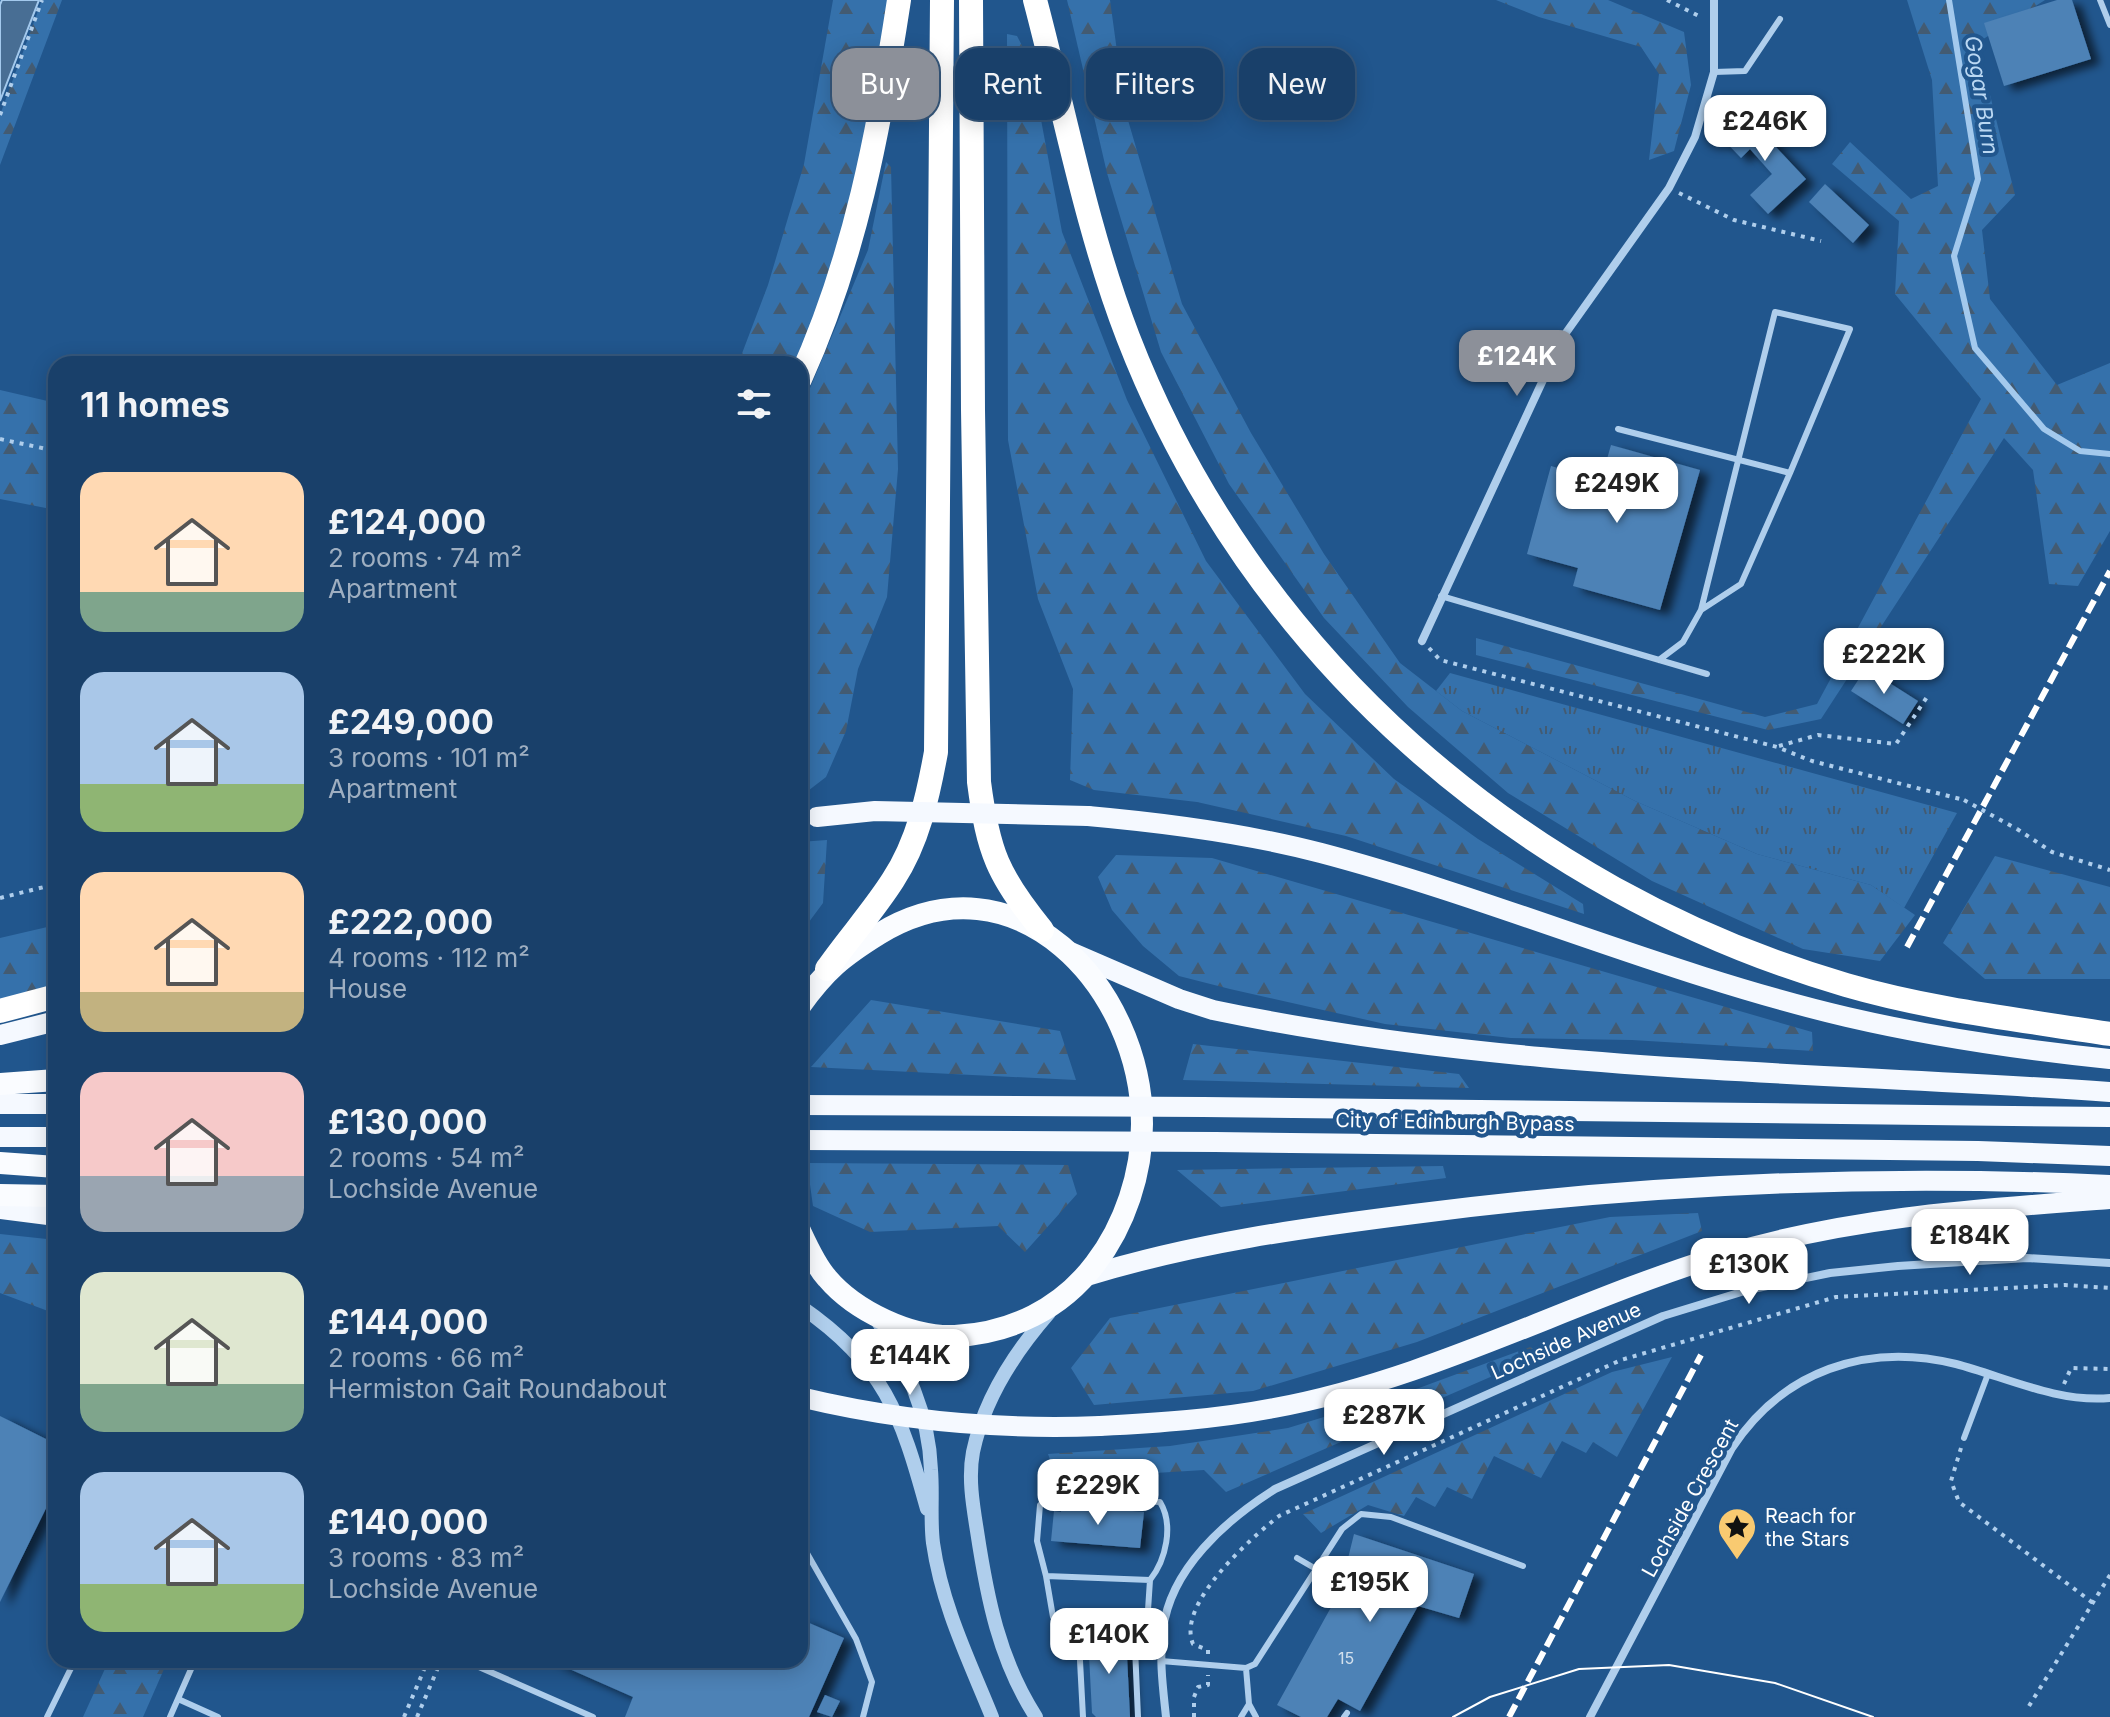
<!DOCTYPE html>
<meta charset="utf-8">
<style>
:root{--surface:#19406a;--page:#224770;--text:#f1f3f6;--muted:#9fafc1;--line:#37597e;--accent:#8c9099}
body{margin:0;font-family:Inter,sans-serif;background:var(--page);color:var(--text);height:100vh;display:flex;flex-direction:column;font-size:30px;white-space:nowrap}
*{box-sizing:border-box;margin:0}
p{font-size:26px;color:var(--muted)}
.icon{flex:none;width:44px;height:44px;fill:none;stroke:currentColor;stroke-width:2;stroke-linecap:round;stroke-linejoin:round}
.map{position:relative;flex:1;overflow:hidden}
.side{position:absolute;left:48px;top:356px;width:760px;height:1312px;display:flex;flex-direction:column;background:var(--surface);border-radius:24px;box-shadow:0 4px 20px #0003,0 0 0 2px var(--line)}
.side>*{flex:none}
.guide{position:absolute;left:832px;top:48px;width:760px;height:72px;display:flex;gap:16px}
.price{position:absolute;translate:-50% -68px;padding:0 18px;border-radius:16px;background:#fff;color:#222;font-size:26px;line-height:52px;filter:drop-shadow(0 2px 4px #0008)}
.price::after{content:'';position:absolute;left:50%;top:48px;width:24px;height:18px;margin-left:-12px;background:inherit;clip-path:polygon(0 0,100% 0,50% 100%)}
.price.selected{background:var(--accent);color:#fff}
ul{padding:0;list-style:none}
li{display:flex;align-items:center;gap:24px;height:200px;padding:0 32px}
li span{display:grid;place-items:center;flex:none;width:224px;height:160px;border-radius:24px;color:#555}
li>.icon{margin-inline-start:auto}
span .icon{width:96px;height:96px;fill:#fffc;stroke-width:1}
li b{font-size:34px}
h2{display:flex;justify-content:space-between;align-items:center;height:96px;padding:0 32px;font-size:34px}
.tag{padding:0 28px;border-radius:24px;background:var(--surface);box-shadow:0 4px 20px #0003,0 0 0 2px var(--line);font-size:28px;line-height:72px}
.tag.selected{background:var(--accent);color:#fff}
.map>svg:first-child{display:block}
.grass{fill:url(#grass-tufts)}
.forest{fill:url(#forest-firs)}
.water{fill:#486e94;stroke:#a3c9ed;stroke-width:2}
.lines{fill:none;stroke-linecap:round;stroke-linejoin:round}
.stream{stroke:#a3c9ed;stroke-width:6}
.building{fill:#4e82b6;filter:url(#shadow)}
.path{stroke:#afceec;stroke-width:4;stroke-dasharray:4 6;stroke-linecap:butt}
.service{stroke:#afceec;stroke-width:6}
.minor{stroke:#afceec;stroke-width:8}
.tertiary{stroke:#afceec;stroke-width:14}
.primary{stroke:#f5f9ff;stroke-width:20}
.trunk{stroke:#fafcff;stroke-width:22}
.motorway{stroke:#fff;stroke-width:24}
.tram{stroke:#fff;stroke-width:2}
.rail{stroke:#fff;stroke-width:6;stroke-dasharray:14 6;stroke-linecap:butt}
.path-bridge{stroke:#afceec;stroke-width:4;stroke-dasharray:4 6;stroke-linecap:butt}
.primary-bridge{stroke:#f5f9ff;stroke-width:20}
.labels{text-anchor:middle;stroke-width:8;stroke-linejoin:round;paint-order:stroke}
.number-label{font-size:16px;fill:#d3e0ed}
.street-label{font-size:20px;fill:#fff;stroke:#21568d}
.poi-label{font-size:20px;fill:#fff;stroke:#21568d;text-anchor:start}
.water-label{font-size:22px;font-style:italic;fill:#bbd8f3;stroke:#21568d}
</style>
<div class="map">
<svg width="2110" height="1717" viewBox="0 0 2110 1717">
<defs>
<pattern id="grass-tufts" width="24" height="20" patternUnits="userSpaceOnUse" patternTransform="scale(2)"><rect width="24" height="20" fill="#3571ab"/><path d="M3 7l-1-3M5 7V3M7 7l1-3M15 17l-1-3M17 17v-4M19 17l1-3" fill="none" stroke="#435b72"/></pattern>
<pattern id="forest-firs" width="22" height="20" patternUnits="userSpaceOnUse" patternTransform="scale(2)"><rect width="22" height="20" fill="#3571ab"/><path d="M5 1l3.5 6h-7zM16 11l3.5 6h-7z" fill="#435b72"/></pattern>
<filter id="shadow"><feDropShadow dx="9" dy="5" stdDeviation="4" flood-color="#0009"/></filter>
</defs>
<rect width="100%" height="100%" fill="#21568d"/>
<!-- grass -->
<path class="grass" d="M1450 673 1957 813 1904 908 1871 885 1757 854 1635 801 1462 711 1436 691Z"/>
<!-- forest -->
<path class="forest" d="M42 0H62L0 165V115Z
M833 0H899L875 150 800 364H738L768 285 804 164Z
M1067 0H1110L1125 110 1182 304 1251 433 1324 554 1400 663 1462 711 1635 801 1757 854 1871 885 1915 915 1880 961 1803 949 1652 881 1508 793 1408 707 1324 618 1229 484 1161 352 1107 173Z
M1496 0H1608L1684 32 1691 85 1674 151 1649 160 1659 74 1641 47 1539 17Z
M1907 0H2045L1977 43 2015 195 1982 230 1990 299 2057 385 2110 363V531L2078 586 2049 584 2033 470 2004 438 1821 719 1768 730 1476 655V638L1765 717 1817 704 1981 399 1895 294 1899 221 1832 164 1850 142 1911 199 1938 186 1932 80Z
M1007 34 1017 36 1030 61 1062 232 1127 400 1206 561 1305 694 1394 779 1478 839 1583 904 1584 914 1346 836 1197 802 1094 790 1070 780 1073 689 1038 599 1008 440Z
M886 162 891 167 898 469 887 597 858 669 846 731 826 777 800 797V412L868 250Z
M0 390 56 403V510L0 499Z
M827 840 823 903 800 934V842Z
M1116 855 1212 858 1812 1032 1813 1051 1632 1040 1511 1038 1385 1024 1230 989 1179 976 1143 946 1112 910 1098 877Z
M1995 856 2110 887V979H1985L1943 943Z
M56 925V996L0 1011V938Z
M871 1000 1060 1031 1076 1080 811 1067Z
M1193 1044 1459 1074 1469 1088 1183 1080Z
M807 1163 1068 1165 1077 1194 1025 1252 998 1226 870 1232 813 1206Z
M1443 1166 1446 1178 1221 1207 1177 1170Z
M1698 1213 1702 1231 1417 1342 1253 1391 1094 1405 1071 1368 1110 1318 1610 1217Z
M0 1234 56 1240V1314L0 1293Z
M1530 1347 1543 1354 1226 1492 1204 1470 1057 1479 1048 1454 1170 1446 1288 1428 1419 1388Z
M1672 1357 1617 1457 1593 1442 1586 1453 1562 1441 1541 1478 1494 1456 1472 1499 1447 1487 1435 1507 1416 1497 1404 1516 1368 1505 1321 1533 1303 1514 1612 1372Z
M109 1660H168L143 1717H83Z"/>
<!-- water -->
<path class="water" d="M2 0H39L0 101V5Z"/>
<g class="lines">
<!-- stream -->
<path class="stream" d="M1949 0 1978 179 1954 256 1975 348 2044 429 2080 451 2110 454"/>
</g>
<!-- building -->
<path class="building" d="M2057 0H2072L2091 59 2004 86 1984 23Z
M1745 114 1806 179 1768 214 1750 195 1772 174 1750 149 1741 158 1721 137Z
M1825 184 1869 225 1853 243 1809 202Z
M1611 445 1700 470 1660 610 1573 586 1578 568 1527 554 1551 466 1601 480Z
M1866 668 1918 701 1903 724 1851 691Z
M0 1416 56 1444V1488L0 1602Z
M1062 1505 1144 1512 1140 1548 1051 1541 1054 1511 1061 1512Z
M1354 1534 1474 1574 1459 1618 1418 1606 1360 1711 1338 1699 1327 1717H1301L1277 1705 1340 1591Z
M800 1619 844 1638 809 1717H625L633 1697 549 1660H800Z
M1088 1635 1126 1636 1130 1717H1096L1092 1713Z
M825 1695 840 1701 832 1717 817 1712Z"/>
<g class="lines">
<!-- path -->
<path class="path" d="M1667 0 1701 17
M0 115 42 0
M1679 193 1734 220 1821 241
M0 439 56 451
M1429 648 1440 660 1777 747 1812 761 1964 800
M1779 746 1818 735 1896 744 1927 697
M2017 829 2052 852 2110 870
M0 898 56 884
M2064 1384 2071 1368 2110 1369
M1961 1448 1951 1481 1959 1502 2093 1603
M1208 1654V1650L1193 1644C1176 1604 1251 1538 1279 1516L1621 1360 1836 1297 2065 1285 2110 1288
M2029 1706 2110 1575
M404 1717 428 1660
M417 1717 440 1663 435 1660
M1194 1717V1697L1198 1687 1208 1685V1675"/>
<!-- service -->
<path class="service" d="M2100 0 2110 25
M1714 72 1745 71 1780 19
M1618 429 1790 473 1741 584 1701 610
M1441 596 1707 674
M1659 660 1683 642 1701 610 1775 312 1850 329 1790 473
M1964 1438 1988 1374
M800 1541 856 1639 872 1682 863 1717
M1297 1558 1316 1569
M1046 1576 1037 1541 1040 1505 1049 1496 1160 1502C1174 1525 1166 1560 1150 1580
M1060 1622 1079 1648
M1078 1623 1083 1717
M1134 1624 1138 1717
M1147 1625 1150 1580 1046 1576 1053 1617 1060 1622 1163 1627
M463 1660 593 1717
M1161 1661 1246 1668 1255 1664 1342 1529 1361 1514 1391 1517 1523 1566
M1246 1668 1249 1704 1256 1717
M178 1699 218 1717
M47 1717 75 1660
M170 1717 195 1660
M1241 1717 1249 1704
M1344 1717 1347 1713"/>
<!-- minor -->
<path class="minor" d="M1422 641 1563 337 1669 188 1695 137 1714 72V0
M1166 1717C1163 1688 1159 1660 1163 1630 1170 1569 1226 1520 1275 1489L1663 1316 1748 1290 1830 1273 1898 1266 2027 1258 2110 1263
M1590 1717 1732 1448C1783 1371 1866 1342 1956 1364 2005 1377 2058 1403 2110 1398"/>
<!-- tertiary -->
<path class="tertiary" d="M800 1306C884 1364 901 1414 927 1509
M875 1317C906 1365 929 1412 931 1470 933 1494 930 1519 933 1543 942 1606 969 1660 992 1717
M1036 1717C999 1660 987 1597 977 1531 973 1506 968 1478 973 1452 984 1399 1014 1353 1049 1313"/>
<!-- primary -->
<path class="primary" d="M1088 816C1166 823 1245 833 1321 853 1499 900 1668 975 1847 1017 1933 1037 2022 1050 2110 1059
M1068 951 1179 999 1213 1010C1508 1072 1811 1071 2110 1092
M0 1035 56 1021
M0 1104H56
M1203 1107 2110 1117
M0 1137H56
M1215 1142 1978 1151 2110 1156
M0 1209 56 1216
M1087 1276C1194 1243 1303 1228 1414 1214 1645 1184 1877 1174 2110 1185
M1100 1426C1158 1423 1217 1419 1274 1408 1428 1380 1568 1303 1716 1257 1848 1217 1973 1209 2110 1199"/>
<!-- trunk -->
<path class="trunk" d="M800 1006C826 970 842 957 879 934 1016 850 1142 988 1142 1124 1142 1173 1125 1225 1095 1264 1061 1309 1011 1333 955 1336 911 1338 855 1311 827 1278 816 1266 807 1246 800 1231
M0 1084 56 1080
M0 1163 56 1167
M0 1195 56 1196"/>
<!-- motorway -->
<path class="motorway" d="M971 0 973 410 979 782C988 852 998 876 1042 930
M1035 0C1065 113 1086 228 1128 337 1251 655 1521 890 1846 985 1932 1010 2022 1020 2110 1034
M800 379C855 258 879 131 899 0
M827 969C848 939 874 910 893 880 918 842 928 796 936 752L942 0
M0 1011 56 996"/>
<!-- tram -->
<path class="tram" d="M1453 1717 1490 1697 1579 1669 1669 1665 1775 1683 1873 1717"/>
<!-- rail -->
<path class="rail" d="M1907 947 2110 571
M1509 1717 1701 1355"/>
<!-- path-bridge -->
<path class="path-bridge" d="M1964 800 2017 829"/>
<!-- primary-bridge -->
<path class="primary-bridge" d="M817 817 875 811 1088 816
M800 1105 1203 1107
M800 1140 1215 1142
M800 1397C899 1421 998 1430 1100 1426"/>
</g>
<!-- icons -->
<defs>
<g id="sight-pin" transform="scale(2)"><path d="M0 17L-7.5 6A9.5 9.5 0 1 1 7.5 6Z" fill="#f9ca71" stroke="#21568d"/><path d="M0-6L1.8-2.2L6-1.7L2.9 1.2L3.7 5.4L0 3.3L-3.7 5.4L-2.9 1.2L-6-1.7L-1.8-2.2Z" fill="#111"/></g>
</defs>
<g fill-rule="evenodd">
<use href="#sight-pin" x="1737" y="1527"/>
</g>
<g class="labels">
<!-- number labels -->
<g class="number-label">
<text x="1346" y="1664">15</text>
</g>
<!-- street labels -->
<g class="street-label">
<text transform="translate(1455 1122) rotate(1)" y="7">City of Edinburgh Bypass</text>
<text transform="translate(1566 1341) rotate(-24)" y="7">Lochside Avenue</text>
<text transform="translate(1690 1498) rotate(-61)" y="7">Lochside Crescent</text>
</g>
<!-- poi labels -->
<g class="poi-label">
<text x="1765" y="1523">Reach for<tspan x="1765" dy="23">the Stars</tspan></text>
</g>
<!-- water labels -->
<g class="water-label">
<text transform="translate(1982 95) rotate(81)" y="8">Gogar Burn</text>
</g>
</g>
</svg>
<b class="price" style="left:1765px;top:163px">£246K</b>
<b class="price selected" style="left:1517px;top:398px">£124K</b>
<b class="price" style="left:1617px;top:525px">£249K</b>
<b class="price" style="left:1884px;top:696px">£222K</b>
<b class="price" style="left:1970px;top:1277px">£184K</b>
<b class="price" style="left:1749px;top:1306px">£130K</b>
<b class="price" style="left:910px;top:1397px">£144K</b>
<b class="price" style="left:1384px;top:1457px">£287K</b>
<b class="price" style="left:1098px;top:1527px">£229K</b>
<b class="price" style="left:1370px;top:1624px">£195K</b>
<b class="price" style="left:1109px;top:1676px">£140K</b>
<div class="guide">
<a class="tag selected">Buy</a>
<a class="tag">Rent</a>
<a class="tag">Filters</a>
<a class="tag">New</a>
</div>
<section class="side">
<h2>11 homes<svg class="icon" aria-label="filters" viewBox="0 0 24 24"><path d="M4 7h16M4 17h16"/><circle cx="9" cy="7" r="2"/><circle cx="15" cy="17" r="2"/></svg></h2>
<ul>
<li><span style="background:linear-gradient(#ffd9b3 75%,#7fa58c 0)"><svg class="icon" aria-label="home" viewBox="0 0 24 24"><path d="M3 11l9-7 9 7M6 9v11h12V9"/></svg></span><div><b>£124,000</b><p>2 rooms · 74 m²</p><p>Apartment</p></div></li>
<li><span style="background:linear-gradient(#a9c7e8 70%,#8fb573 0)"><svg class="icon" aria-label="home" viewBox="0 0 24 24"><path d="M3 11l9-7 9 7M6 9v11h12V9"/></svg></span><div><b>£249,000</b><p>3 rooms · 101 m²</p><p>Apartment</p></div></li>
<li><span style="background:linear-gradient(#ffd9b3 75%,#c2b280 0)"><svg class="icon" aria-label="home" viewBox="0 0 24 24"><path d="M3 11l9-7 9 7M6 9v11h12V9"/></svg></span><div><b>£222,000</b><p>4 rooms · 112 m²</p><p>House</p></div></li>
<li><span style="background:linear-gradient(#f6c9c9 65%,#9aa5b1 0)"><svg class="icon" aria-label="home" viewBox="0 0 24 24"><path d="M3 11l9-7 9 7M6 9v11h12V9"/></svg></span><div><b>£130,000</b><p>2 rooms · 54 m²</p><p>Lochside Avenue</p></div></li>
<li><span style="background:linear-gradient(#dfe7d0 70%,#7fa58c 0)"><svg class="icon" aria-label="home" viewBox="0 0 24 24"><path d="M3 11l9-7 9 7M6 9v11h12V9"/></svg></span><div><b>£144,000</b><p>2 rooms · 66 m²</p><p>Hermiston Gait Roundabout</p></div></li>
<li><span style="background:linear-gradient(#a9c7e8 70%,#8fb573 0)"><svg class="icon" aria-label="home" viewBox="0 0 24 24"><path d="M3 11l9-7 9 7M6 9v11h12V9"/></svg></span><div><b>£140,000</b><p>3 rooms · 83 m²</p><p>Lochside Avenue</p></div></li>
</ul>
</section>
</div>
